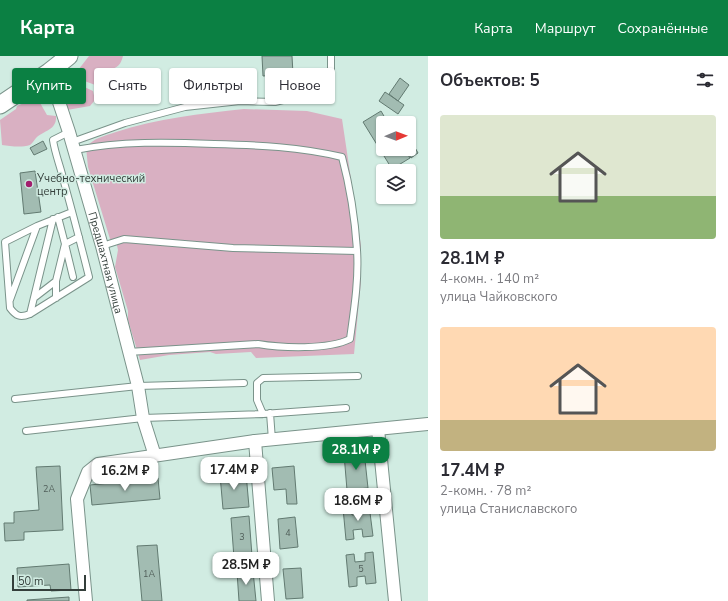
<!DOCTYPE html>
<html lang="ru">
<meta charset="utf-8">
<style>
:root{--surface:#fff;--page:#f2f2f3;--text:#2b2b33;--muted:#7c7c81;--accent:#0b8043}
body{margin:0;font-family:"Nunito Sans",sans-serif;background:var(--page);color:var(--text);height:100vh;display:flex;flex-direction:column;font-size:15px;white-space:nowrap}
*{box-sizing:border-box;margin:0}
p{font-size:13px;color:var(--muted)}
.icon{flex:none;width:22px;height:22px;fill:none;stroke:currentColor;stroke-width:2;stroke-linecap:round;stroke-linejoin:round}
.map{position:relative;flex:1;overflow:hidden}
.side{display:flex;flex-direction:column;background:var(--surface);width:300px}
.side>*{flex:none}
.banner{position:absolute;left:12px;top:12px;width:356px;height:36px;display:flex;gap:8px}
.needle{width:26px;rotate:89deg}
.fabs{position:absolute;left:376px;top:60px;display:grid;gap:8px}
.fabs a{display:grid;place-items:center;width:40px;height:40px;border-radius:4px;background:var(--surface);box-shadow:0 1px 3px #0004;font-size:20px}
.scale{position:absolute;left:12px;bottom:10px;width:74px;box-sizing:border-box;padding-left:4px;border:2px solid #343f3b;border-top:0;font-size:11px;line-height:14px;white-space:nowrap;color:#343f3b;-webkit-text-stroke:3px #d1ece2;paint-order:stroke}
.price{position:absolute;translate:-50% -34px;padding:0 9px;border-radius:8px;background:#fff;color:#222;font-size:13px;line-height:26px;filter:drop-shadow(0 1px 2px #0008)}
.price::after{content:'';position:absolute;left:50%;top:24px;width:12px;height:9px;margin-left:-6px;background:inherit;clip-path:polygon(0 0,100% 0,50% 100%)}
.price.selected{background:var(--accent);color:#fff}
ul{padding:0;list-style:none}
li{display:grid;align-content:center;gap:8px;height:212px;padding:0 12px}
li span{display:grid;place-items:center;height:124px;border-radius:4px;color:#555}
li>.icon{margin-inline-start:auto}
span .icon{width:72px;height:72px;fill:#fffc;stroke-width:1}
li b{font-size:17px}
h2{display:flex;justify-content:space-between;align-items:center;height:48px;padding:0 12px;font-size:17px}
.pill{padding:0 14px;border-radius:4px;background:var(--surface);box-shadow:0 1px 3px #0004;font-size:14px;line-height:36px}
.pill.selected{background:var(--accent);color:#fff}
header{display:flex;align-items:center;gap:24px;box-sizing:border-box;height:56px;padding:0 20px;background:var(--accent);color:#fff}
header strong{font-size:19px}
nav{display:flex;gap:22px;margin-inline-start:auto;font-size:14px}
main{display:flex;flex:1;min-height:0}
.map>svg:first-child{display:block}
.green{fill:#d9b0c2}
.building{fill:#a2bcb2;stroke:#627a71}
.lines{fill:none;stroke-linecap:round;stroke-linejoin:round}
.lane-casing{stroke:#7a938a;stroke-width:8}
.street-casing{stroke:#7a938a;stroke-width:14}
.secondary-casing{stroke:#7a938a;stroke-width:19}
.lane{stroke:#fff;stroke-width:6}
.street{stroke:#fff;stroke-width:12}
.secondary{stroke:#fff;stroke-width:17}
.poi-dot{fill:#a21e6d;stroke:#d1ece2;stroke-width:1.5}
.labels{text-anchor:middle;stroke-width:3;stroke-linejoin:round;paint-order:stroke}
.number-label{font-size:9px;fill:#505e59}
.poi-label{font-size:11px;fill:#343f3b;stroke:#d1ece2;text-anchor:start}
.street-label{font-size:11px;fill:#343f3b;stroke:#d1ece2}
</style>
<header>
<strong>Карта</strong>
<nav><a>Карта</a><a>Маршрут</a><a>Сохранённые</a></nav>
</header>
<main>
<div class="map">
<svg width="428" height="545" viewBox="0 0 428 545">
<rect width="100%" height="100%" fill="#d1ece2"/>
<!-- green -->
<path class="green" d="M89 0H123C121 8 118 12 109 14V19L103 20 98 30 79 23 75 18Z
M78 28 93 35 95 44 90 50 67 54 63 43V34L70 30Z
M31 44 39 45 47 59 56 60C57 74 45 74 36 82 34 84 33 87 30 89 21 92 10 90 2 89L0 64 16 53 17 50Z
M244 53 307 55 342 63 361 190V225L354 298 256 302 251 296 216 298 210 296 169 299 140 304 128 264V255L115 211 118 194 116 185 110 183 88 111 86 91C94 82 104 80 116 76 158 62 200 58 244 53Z"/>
<!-- building -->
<path class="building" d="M262 0H292L293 18 263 20Z
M400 22 409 29 398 45 389 38Z
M385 36 404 49 398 58 379 45Z
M381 55 388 67H383V93H404L410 102 392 113 363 66Z
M43 85 47 93 34 99 30 92Z
M413 88 418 97 411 102 405 93H409Z
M35 115 41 156 24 158 20 117Z
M364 395 368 432 347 434 344 398Z
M60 410 63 474 24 476V484L5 485 4 467H14V456L39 454 36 411Z
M294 410 297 448H287L286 433 274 434 272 412Z
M246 417 249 451 223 453 220 419Z
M158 422 160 443 92 449 90 429Z
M369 449 373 480 363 481 362 473 353 474 354 483 346 484 343 452 351 451 352 459 362 458 361 450Z
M249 460 252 500 234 502 231 462Z
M295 461 298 491 280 493 278 463Z
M157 489 162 545H142L137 490Z
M373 496 376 527 366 528 365 520 357 521V530L349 531 346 499 354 498 355 506 365 505V497Z
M69 508 71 534 51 535 50 529 18 531 17 512Z
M301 512 303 542 286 543 283 513Z
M253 515 256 545H239L237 516Z
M69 541V545H27V544Z"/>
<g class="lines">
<!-- lane casing -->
<g class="lane-casing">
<path id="lane" d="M69 76 53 84C55 98 61 112 64 126 73 158 81 189 89 221L30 258C20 262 16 260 10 252L5 186 37 170 72 156
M72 86 125 67 185 51 240 45 275 46 322 34 331 14V0
M75 94C121 85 168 86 214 88 258 89 300 91 342 101 350 131 355 163 357 194 359 223 354 254 350 283 328 294 282 292 258 288L128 296
M102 190 124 183 233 192 357 195
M73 221 65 188 79 181
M34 242 56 225 65 188 58 161
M56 242V225
M10 244 37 170
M30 258 53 163
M15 343 138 330 244 327
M270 357 272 384
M263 358 257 344V327L263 322 358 320
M26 375 143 362 263 358 346 352"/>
</g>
<!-- street casing -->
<g class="street-casing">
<g id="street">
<path id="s1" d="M49 16 69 76 102 190 138 330 143 362 155 400"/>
<path d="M378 373 395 545"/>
<path d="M255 385 268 545"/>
<path d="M86 545 77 443 88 416 98 408 255 385 428 368"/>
</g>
</g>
<!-- secondary casing -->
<g class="secondary-casing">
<path id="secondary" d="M0 49 49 16 69 0"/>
</g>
<!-- lane -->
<use href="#lane" class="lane"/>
<!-- street -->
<use href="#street" class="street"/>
<!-- secondary -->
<use href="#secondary" class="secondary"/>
</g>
<!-- markers -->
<circle class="poi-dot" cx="29" cy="128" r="4"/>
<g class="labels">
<!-- number labels -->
<g class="number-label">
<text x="49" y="436">2А</text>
<text x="288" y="480">4</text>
<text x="242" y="484">3</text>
<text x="361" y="516">5</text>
<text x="149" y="521">1А</text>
</g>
<!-- poi labels -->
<g class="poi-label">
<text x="37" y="126">Учебно-технический<tspan x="37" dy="13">центр</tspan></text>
</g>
<!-- street labels -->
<g class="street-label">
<text dy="4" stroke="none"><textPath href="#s1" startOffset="199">Предшахтная улица</textPath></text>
</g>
</g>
</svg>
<div class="fabs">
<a><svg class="needle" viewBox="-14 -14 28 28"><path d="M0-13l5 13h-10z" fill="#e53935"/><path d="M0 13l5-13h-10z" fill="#7c7c81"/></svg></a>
<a><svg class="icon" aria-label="layers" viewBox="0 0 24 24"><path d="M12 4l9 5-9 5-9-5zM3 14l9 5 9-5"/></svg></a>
</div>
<div class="scale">50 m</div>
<b class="price selected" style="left:356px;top:415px">28.1M ₽</b>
<b class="price" style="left:234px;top:435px">17.4M ₽</b>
<b class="price" style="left:125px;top:436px">16.2M ₽</b>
<b class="price" style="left:358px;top:466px">18.6M ₽</b>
<b class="price" style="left:246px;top:530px">28.5M ₽</b>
<div class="banner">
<a class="pill selected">Купить</a>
<a class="pill">Снять</a>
<a class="pill">Фильтры</a>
<a class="pill">Новое</a>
</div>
</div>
<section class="side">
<h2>Объектов: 5<svg class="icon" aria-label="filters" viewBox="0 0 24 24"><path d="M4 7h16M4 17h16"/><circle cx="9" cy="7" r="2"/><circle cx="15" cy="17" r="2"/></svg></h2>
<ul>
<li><span style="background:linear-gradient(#dfe7d0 65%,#8fb573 0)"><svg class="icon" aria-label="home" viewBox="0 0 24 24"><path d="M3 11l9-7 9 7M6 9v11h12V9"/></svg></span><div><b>28.1M ₽</b><p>4-комн. · 140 m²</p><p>улица Чайковского</p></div></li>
<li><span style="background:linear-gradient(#ffd9b3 75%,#c2b280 0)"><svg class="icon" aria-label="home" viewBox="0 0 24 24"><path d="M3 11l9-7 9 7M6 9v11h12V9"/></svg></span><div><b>17.4M ₽</b><p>2-комн. · 78 m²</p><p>улица Станиславского</p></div></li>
</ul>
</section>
</main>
